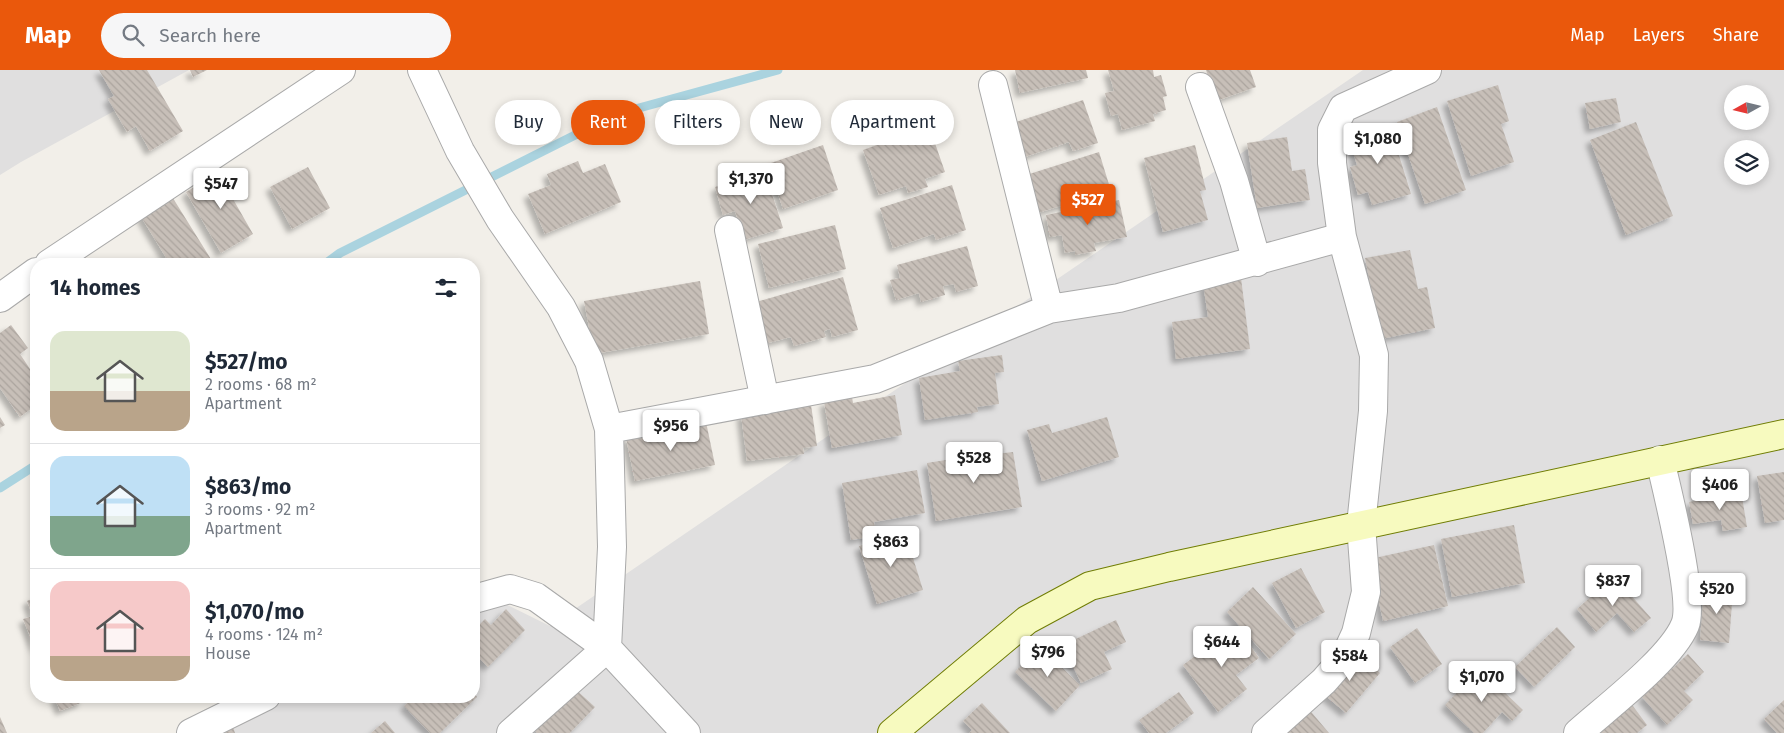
<!DOCTYPE html>
<meta charset="utf-8">
<style>
:root{--surface:#fff;--page:#f6f6f7;--text:#1f2937;--muted:#747a83;--line:#e0e1e3;--accent:#ea580c}
body{margin:0;font-family:"Fira Sans",sans-serif;background:var(--page);color:var(--text);height:100vh;display:flex;flex-direction:column;font-size:19px;white-space:nowrap}
*{box-sizing:border-box;margin:0}
p{font-size:16px;color:var(--muted)}
.icon{flex:none;width:28px;height:28px;fill:none;stroke:currentColor;stroke-width:2;stroke-linecap:round;stroke-linejoin:round}
.map{position:relative;flex:1;overflow:hidden}
.drawer{position:absolute;left:30px;top:188px;width:450px;height:445px;display:flex;flex-direction:column;background:var(--surface);border-radius:20px;box-shadow:0 2px 8px #0003}
.drawer>*{flex:none}
.guide{position:absolute;left:495px;top:30px;width:475px;height:45px;display:flex;gap:10px}
.needle{width:32px;rotate:262deg}
.controls{position:absolute;left:1724px;top:15px;display:grid;gap:10px}
.controls a{display:grid;place-items:center;width:45px;height:45px;border-radius:50%;background:var(--surface);box-shadow:0 2px 8px #0003;font-size:25px}
.price{position:absolute;translate:-50% -42px;padding:0 11px;border-radius:5px;background:#fff;color:#222;font-size:16px;line-height:32px;filter:drop-shadow(0 1px 2px #0008)}
.price::after{content:'';position:absolute;left:50%;top:30px;width:15px;height:11px;margin-left:-8px;background:inherit;clip-path:polygon(0 0,100% 0,50% 100%)}
.price.on{background:var(--accent);color:#fff}
ul{padding:0;list-style:none}
li{display:flex;align-items:center;gap:15px;height:125px;padding:0 20px}
li+li{border-top:1px solid var(--line)}
li span{display:grid;place-items:center;flex:none;width:140px;height:100px;border-radius:15px;color:#555}
li>.icon{margin-inline-start:auto}
span .icon{width:60px;height:60px;fill:#fffc;stroke-width:1}
li b{font-size:21px}
h2{display:flex;justify-content:space-between;align-items:center;height:60px;padding:0 20px;font-size:21px}
.tag{padding:0 18px;border-radius:22px;background:var(--surface);box-shadow:0 2px 8px #0003;font-size:18px;line-height:45px}
.tag.on{background:var(--accent);color:#fff}
header{display:flex;align-items:center;gap:30px;box-sizing:border-box;height:70px;padding:0 25px;background:var(--accent);color:#fff}
header strong{font-size:24px}
nav{display:flex;gap:28px;margin-inline-start:auto;font-size:18px}
.search{width:350px;height:45px;background:var(--page);display:flex;align-items:center;gap:12px;box-sizing:border-box;padding:0 18px;border-radius:28px;color:var(--muted);font-size:19px}
.map>svg:first-child{display:block}
.residential{fill:#e0dfdf;fill-rule:evenodd}
.lines{fill:none;stroke-linecap:round;stroke-linejoin:round}
.stream{stroke:#aad3df;stroke-width:9}
.building{fill:url(#building-back-hatch);filter:url(#shadow)}
.street-casing{stroke:#a9a9a9;stroke-width:30}
.secondary-casing{stroke:#707d05;stroke-width:30}
.street{stroke:#fff;stroke-width:28}
.secondary{stroke:#f7fabf;stroke-width:28}
</style>
<header>
<strong>Map</strong>
<div class="search"><svg class="icon" aria-label="search" viewBox="0 0 24 24"><circle cx="10" cy="10" r="6"/><path d="M15 15l6 6"/></svg>Search here</div>
<nav><a>Map</a><a>Layers</a><a>Share</a></nav>
</header>
<div class="map">
<svg width="1784" height="663" viewBox="0 0 1784 663">
<defs>
<pattern id="building-back-hatch" width="6" height="6" patternUnits="userSpaceOnUse" patternTransform="scale(1.25)"><rect width="6" height="6" fill="#c7bfb8"/><path d="M-1 5l2 2M0 0l6 6M5-1l2 2" fill="none" stroke="#aba49e"/></pattern>
<filter id="shadow"><feDropShadow dx="-4.5" dy="4.5" stdDeviation="2.5" flood-color="#0004"/></filter>
</defs>
<rect width="100%" height="100%" fill="#f2efe9"/>
<!-- residential -->
<path class="residential" d="M0 0H189L21 92 0 105Z
M1363 0H1784V663H187L262 626H474V522L477 520 550 556ZM1732 24H1760V51H1732ZM1732 79H1760V106H1732Z"/>
<g class="lines">
<!-- stream -->
<path class="stream" d="M325 194 340 183 617 44 778 0
M0 418 36 395"/>
</g>
<!-- building -->
<path class="building" d="M99 0H147L183 61 150 81 136 56 127 62 108 29 114 26Z
M190 0H207L193 7Z
M1015 0H1086L1088 8 1020 23Z
M1108 0H1153L1154 7 1161 5 1167 26 1163 27 1166 40 1153 44 1155 51 1122 60 1118 44 1111 46 1105 23 1114 21Z
M1206 0H1250L1256 17 1216 31Z
M1498 15 1509 51 1501 54 1514 92 1471 106 1447 31Z
M1616 28 1621 52 1590 59 1585 33Z
M1083 30 1098 73 1073 81 1069 72 1025 87 1013 53Z
M1437 37 1466 120 1425 134 1397 52Z
M1636 52 1673 146 1626 165 1590 70Z
M1389 53 1411 124 1372 135 1368 122 1358 125 1350 97 1357 95 1348 65Z
M929 56 945 102 925 109 928 117 908 123 906 116 879 125 863 80Z
M1287 67 1292 101 1305 99 1310 130 1257 138 1247 73Z
M823 75 838 120 783 139 768 94Z
M1195 75 1206 120 1200 121 1208 150 1163 162 1144 88Z
M1099 82 1111 121 1034 144 1023 106Z
M578 91 583 103 605 94 621 132 545 164 528 124 551 115 547 104Z
M308 97 330 138 292 159 270 117Z
M227 98 241 124 233 129 253 164 221 183 186 122Z
M765 102 783 158 744 170 735 141 723 145 715 117Z
M952 115 966 160 936 170 934 164 893 178 880 138Z
M171 125 214 194H170L140 145Z
M1119 130 1127 167 1094 173 1096 181 1075 185V181L1065 183 1062 165 1050 167 1046 145Z
M835 155 846 199 769 218 758 174Z
M967 176 978 216 956 222 954 214 943 216 945 225 921 232 919 223 896 230 890 210 900 208 897 195Z
M1410 180 1418 219 1427 217 1435 258 1381 269 1365 188Z
M843 207 858 260 832 267 830 259 824 261 826 267 794 276 791 267 768 273 756 232Z
M1241 208 1250 279 1176 289 1172 252 1208 247 1203 213Z
M700 211 709 264 594 284 584 231Z
M11 255 28 278 20 284 36 308V335L20 347 0 318V263Z
M1002 285 1004 302 995 303 999 334 977 337 978 342 925 350 919 308 960 301 958 291Z
M895 325 902 365 832 378 824 332 852 327 853 333Z
M811 335 817 376 803 378 804 384 747 391 741 344Z
M0 347 5 355 0 358Z
M1107 347 1119 387 1042 411 1027 360 1049 354 1052 363Z
M706 352 715 395 635 411 626 368Z
M994 373 995 384 1013 382 1022 437 936 451 927 393 971 386 970 377Z
M917 400 925 443 874 452 876 466 851 470 842 413Z
M1784 402V450L1765 453 1757 406Z
M1741 421 1747 457 1723 461 1721 450 1693 454 1689 432Z
M1514 455 1525 513 1452 527 1441 469Z
M905 462 923 520 877 534 859 476Z
M1434 475 1448 536 1383 551 1370 489Z
M1301 498 1325 542 1296 558 1272 513Z
M1614 506 1651 548 1634 562 1617 543 1596 562 1577 539Z
M1253 517 1296 564 1269 589 1227 542Z
M1704 518 1733 520 1729 573 1700 570Z
M36 527V581L23 549 33 546 27 531Z
M506 539 525 560 488 597 474 583V560L485 549 491 555Z
M1116 550 1126 572 1104 582 1112 599 1081 613 1063 575Z
M1236 556 1259 588 1236 605 1247 619 1218 642 1183 595Z
M1557 557 1575 577 1534 617 1515 597Z
M1417 558 1442 594 1415 613 1390 577Z
M1040 576 1080 615 1056 641 1015 602Z
M1354 580 1380 603 1346 643 1320 621Z
M1688 584 1704 602 1684 621 1693 630 1667 655 1642 627Z
M1480 599 1523 640 1512 651 1502 642 1483 663H1474L1445 635Z
M574 618 595 637 570 663H537L534 660Z
M1179 622 1194 643 1166 663H1149L1139 650Z
M474 623 477 627 440 663H430L404 636 415 626H474Z
M54 626H86L81 628 83 632 60 641Z
M1784 630V663H1777L1764 649Z
M1630 632 1647 655 1637 663H1591Z
M982 633 1010 663H969L972 660 963 651Z
M1307 637 1329 663H1276Z
M0 647 7 663H0Z
M385 651 395 663H371Z
M232 654 235 663H207Z"/>
<g class="lines">
<!-- street casing -->
<g class="street-casing">
<path id="street" d="M422 0 460 81 500 149 561 237 589 291 609 359 612 477 607 578 511 663
M993 15 1049 239
M1200 17 1234 111 1257 192
M729 160 765 330
M49 194 341 0
M0 228 36 202
M609 359 875 309 1049 239 1119 228 1342 167
M474 529 510 519 536 527 607 578 686 663
M191 663 266 626
M1266 663 1324 611 1345 587 1356 563 1366 522 1361 455 1373 341 1374 285 1342 167 1332 93V60L1343 38 1427 0
M1578 663C1607 637 1671 589 1685 555 1695 531 1667 420 1660 390"/>
</g>
<!-- secondary casing -->
<g class="secondary-casing">
<path id="secondary" d="M892 663 1027 550 1090 516 1169 497 1784 364"/>
</g>
<!-- street -->
<use href="#street" class="street"/>
<!-- secondary -->
<use href="#secondary" class="secondary"/>
</g>
</svg>
<div class="controls">
<a><svg class="needle" viewBox="-14 -14 28 28"><path d="M0-13l5 13h-10z" fill="#e53935"/><path d="M0 13l5-13h-10z" fill="#747a83"/></svg></a>
<a><svg class="icon" aria-label="layers" viewBox="0 0 24 24"><path d="M12 4l9 5-9 5-9-5zM3 14l9 5 9-5"/></svg></a>
</div>
<b class="price" style="left:1378px;top:95px">$1,080</b>
<b class="price" style="left:751px;top:135px">$1,370</b>
<b class="price" style="left:221px;top:140px">$547</b>
<b class="price on" style="left:1088px;top:156px">$527</b>
<b class="price" style="left:671px;top:382px">$956</b>
<b class="price" style="left:974px;top:414px">$528</b>
<b class="price" style="left:1720px;top:441px">$406</b>
<b class="price" style="left:891px;top:498px">$863</b>
<b class="price" style="left:1613px;top:537px">$837</b>
<b class="price" style="left:1717px;top:545px">$520</b>
<b class="price" style="left:1222px;top:598px">$644</b>
<b class="price" style="left:1048px;top:608px">$796</b>
<b class="price" style="left:1350px;top:612px">$584</b>
<b class="price" style="left:1482px;top:633px">$1,070</b>
<div class="guide">
<a class="tag">Buy</a>
<a class="tag on">Rent</a>
<a class="tag">Filters</a>
<a class="tag">New</a>
<a class="tag">Apartment</a>
</div>
<section class="drawer">
<h2>14 homes<svg class="icon" aria-label="filters" viewBox="0 0 24 24"><path d="M4 7h16M4 17h16"/><circle cx="9" cy="7" r="2"/><circle cx="15" cy="17" r="2"/></svg></h2>
<ul>
<li><span style="background:linear-gradient(#dfe7d0 60%,#b9a48a 0)"><svg class="icon" aria-label="home" viewBox="0 0 24 24"><path d="M3 11l9-7 9 7M6 9v11h12V9"/></svg></span><div><b>$527/mo</b><p>2 rooms · 68 m²</p><p>Apartment</p></div></li>
<li><span style="background:linear-gradient(#bfe0f5 60%,#7fa58c 0)"><svg class="icon" aria-label="home" viewBox="0 0 24 24"><path d="M3 11l9-7 9 7M6 9v11h12V9"/></svg></span><div><b>$863/mo</b><p>3 rooms · 92 m²</p><p>Apartment</p></div></li>
<li><span style="background:linear-gradient(#f6c9c9 75%,#b9a48a 0)"><svg class="icon" aria-label="home" viewBox="0 0 24 24"><path d="M3 11l9-7 9 7M6 9v11h12V9"/></svg></span><div><b>$1,070/mo</b><p>4 rooms · 124 m²</p><p>House</p></div></li>
</ul>
</section>
</div>
